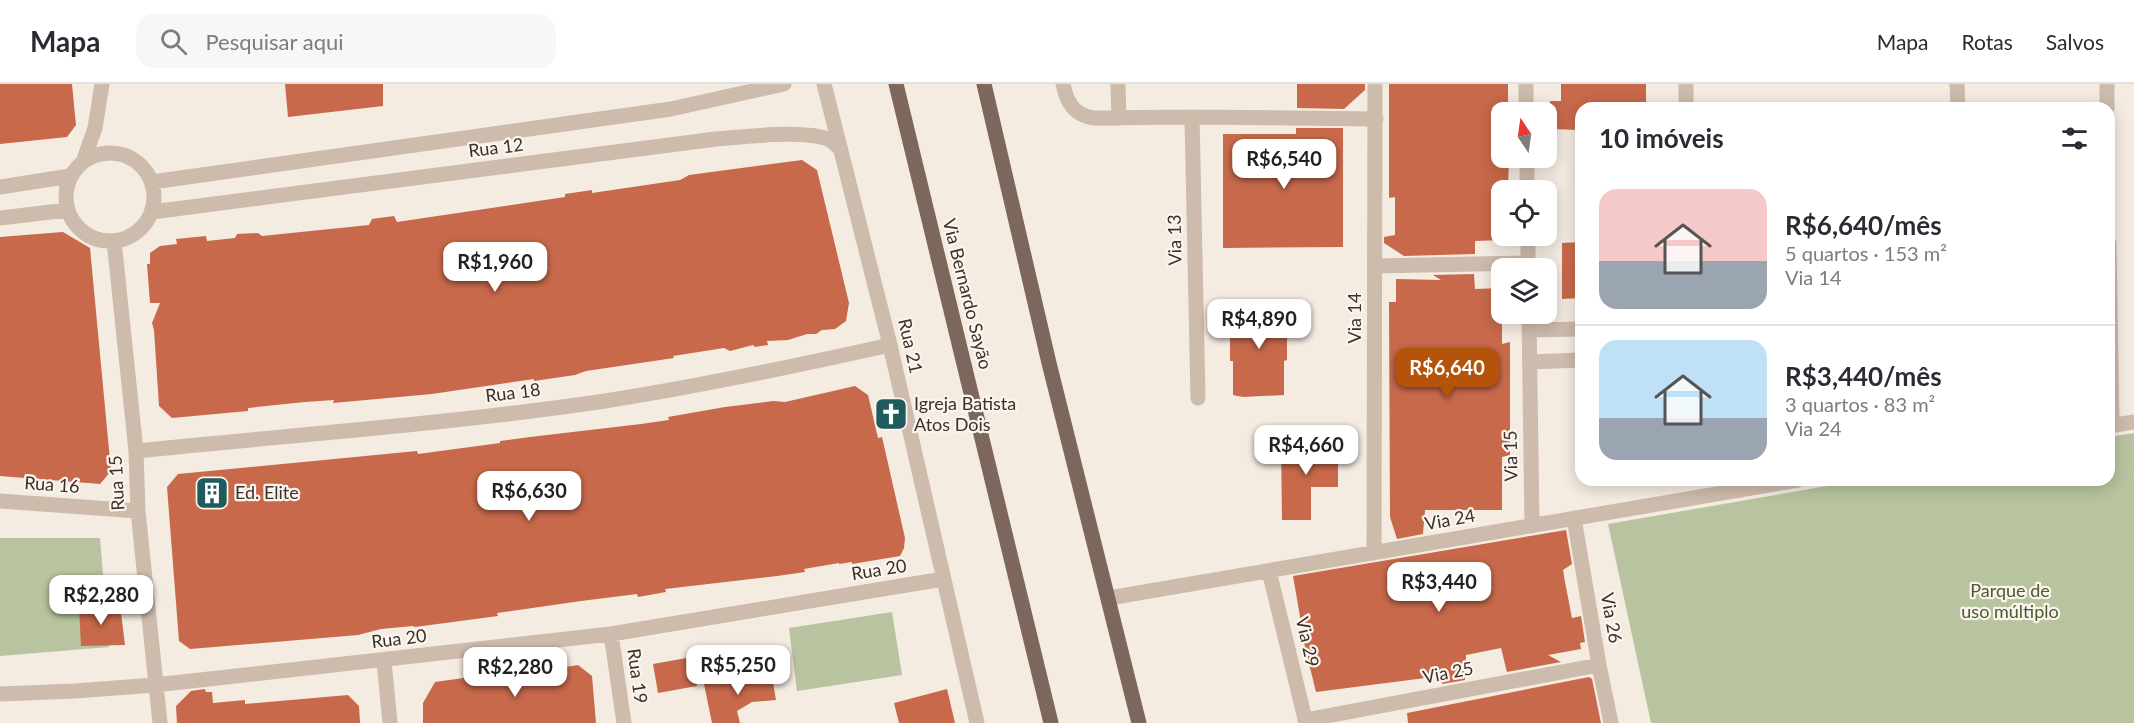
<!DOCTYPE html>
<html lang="pt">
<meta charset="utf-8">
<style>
:root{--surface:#fff;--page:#f7f7f7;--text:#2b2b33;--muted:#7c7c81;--line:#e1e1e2;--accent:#b45309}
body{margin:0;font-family:Lato,sans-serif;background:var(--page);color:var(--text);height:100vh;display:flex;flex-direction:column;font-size:22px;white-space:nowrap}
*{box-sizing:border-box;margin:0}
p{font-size:20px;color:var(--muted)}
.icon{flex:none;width:33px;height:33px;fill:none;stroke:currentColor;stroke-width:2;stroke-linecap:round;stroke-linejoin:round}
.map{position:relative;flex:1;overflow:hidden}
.panel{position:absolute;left:1575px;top:18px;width:540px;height:384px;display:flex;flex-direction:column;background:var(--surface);border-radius:18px;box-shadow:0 3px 15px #0003}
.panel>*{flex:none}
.needle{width:39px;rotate:347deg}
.controls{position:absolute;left:1491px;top:18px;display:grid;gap:12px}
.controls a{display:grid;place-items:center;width:66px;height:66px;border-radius:12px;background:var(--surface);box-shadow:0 3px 15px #0003;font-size:30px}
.price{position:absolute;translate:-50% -51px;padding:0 14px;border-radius:12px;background:#fff;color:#222;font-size:20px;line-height:39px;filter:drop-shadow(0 2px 3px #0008)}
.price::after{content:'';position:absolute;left:50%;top:36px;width:18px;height:14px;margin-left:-9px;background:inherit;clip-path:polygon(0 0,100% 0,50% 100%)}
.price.active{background:var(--accent);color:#fff}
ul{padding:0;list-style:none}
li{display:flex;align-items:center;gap:18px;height:150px;padding:0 24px}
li+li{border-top:2px solid var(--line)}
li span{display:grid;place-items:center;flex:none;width:168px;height:120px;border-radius:18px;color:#555}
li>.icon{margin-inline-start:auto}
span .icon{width:72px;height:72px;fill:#fffc;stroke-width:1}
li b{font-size:26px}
h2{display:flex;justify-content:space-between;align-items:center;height:72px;padding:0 24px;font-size:26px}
header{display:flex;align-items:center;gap:36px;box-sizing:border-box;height:84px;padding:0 30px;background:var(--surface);border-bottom:2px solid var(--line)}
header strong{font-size:28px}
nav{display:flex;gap:33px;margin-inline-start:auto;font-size:21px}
.search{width:420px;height:54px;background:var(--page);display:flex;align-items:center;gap:15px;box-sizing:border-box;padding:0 21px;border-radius:18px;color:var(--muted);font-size:22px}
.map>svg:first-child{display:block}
.green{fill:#b8c4a0}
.building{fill:#c8694b}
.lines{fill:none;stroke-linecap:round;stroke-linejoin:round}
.minor{stroke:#cdbbac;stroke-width:15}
.major{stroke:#7d675c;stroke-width:15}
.labels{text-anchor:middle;stroke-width:4.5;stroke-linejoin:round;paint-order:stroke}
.street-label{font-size:18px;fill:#3b302b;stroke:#fbf5ee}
.poi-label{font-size:18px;fill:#3b302b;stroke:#fbf5ee;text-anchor:start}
.park-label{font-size:18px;fill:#4a5a2e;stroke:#fbf5ee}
</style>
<header>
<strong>Mapa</strong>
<div class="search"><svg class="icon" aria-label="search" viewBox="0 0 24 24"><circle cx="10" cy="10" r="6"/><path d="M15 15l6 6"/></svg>Pesquisar aqui</div>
<nav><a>Mapa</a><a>Rotas</a><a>Salvos</a></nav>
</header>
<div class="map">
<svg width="2134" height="639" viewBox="0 0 2134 639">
<rect width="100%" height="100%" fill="#f4ebe1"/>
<!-- green -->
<path class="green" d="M2134 349V639H1651L1608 440 1862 396H2109V353Z
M0 454H100L109 563 0 572Z
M892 528 902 591 797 607 789 544Z"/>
<!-- building -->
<path class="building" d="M0 0H72L76 41 67 53 0 60Z
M285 0H383V22L288 33Z
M1297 0H1365V6L1344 25 1297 24Z
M1389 0H1508V28H1502V75H1509L1508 103H1505V106H1502V156L1475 157V170L1404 172 1384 159V153L1395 151V113L1389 114Z
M1561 0H1646V24H1581V46L1550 45V17H1561Z
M1296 44H1343V163L1223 164V50H1296Z
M802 76 817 86 849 219 846 237 835 245 822 246 816 250H807L788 256 767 257 768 261 755 263 753 261 730 267 724 264 673 272 674 274 586 287 575 291 534 297V295L432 310 333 319 334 316 305 318 248 324V327L172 334 159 322 154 246 152 239 160 219H150L147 180H150V169L160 162 177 160 176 155 206 152 207 157 235 154 237 150 258 149 262 152 369 141 372 135 394 132 397 138 565 113V110L592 106V109L680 96 689 91Z
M63 148 90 164 111 387 100 400 0 392V153Z
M1581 158V214L1562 215V159Z
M1474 190 1475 205 1502 204V260L1510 258V371L1502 373V426H1425L1423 450 1397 455 1390 433 1389 218H1396V195L1441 196 1433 191Z
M1243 219 1285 221V253L1287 254V276L1284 277V311L1243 313 1233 311V277H1230V254H1233V221H1243Z
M855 302 868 311 878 354 882 353 905 454 904 464 900 472 852 480V478L839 480V479L804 485 805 488 777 492 665 505 666 508 638 513 637 510 581 517 497 529 498 532 415 543 413 542 381 545 358 551 190 565 179 557 167 403 178 390 417 367 418 370 500 359V357L530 353 641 340 669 336 668 333 725 323 773 317 785 318Z
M1338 359V403H1311V436H1282L1281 360Z
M1566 446 1572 480 1563 486 1565 498 1572 534 1581 532 1585 558 1580 559 1581 565 1548 571 1561 578 1507 588 1501 564 1466 571 1465 596 1442 600 1441 592 1316 608 1302 551 1303 550 1293 492Z
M120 521 125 561 81 562 79 522Z
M692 573 697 602 658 609 653 580Z
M552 579 553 585 578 581 592 592 596 639H423V619L435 598 521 586Z
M771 587 776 616 752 618 737 627 740 639H712L704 600 731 595 742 600 747 592Z
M1589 593 1592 595 1601 639H1408L1407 629Z
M205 605 206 608H212L213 619 245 616V620L348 611 359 622 360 639H177L176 622 191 607Z
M947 605 955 639H899L894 619Z"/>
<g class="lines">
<!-- minor -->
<path class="minor" d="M824 0 890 261 977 639
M1063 0C1067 19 1074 31 1094 34L1192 33 1376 35
M1118 0 1119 34
M1526 0V28
M1957 0 1958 24
M2107 0V24
M1686 24V0
M1192 33 1198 314
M66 113a44 44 0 1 1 88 0a44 44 0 1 1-88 0Z
M1527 74V106
M83 78 95 44 102 0
M152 98 671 25 784 0
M0 103 70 92
M152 128 716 55C743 53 806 45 830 56 834 58 838 63 841 66
M0 134 67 126
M1528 152V184
M114 157 136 367 138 427 160 639
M2109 159 2112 342
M1375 182 1528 179
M1529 230 1532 442
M1529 246 1581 245
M1530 278 1581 276
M2109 342 2134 338
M136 367C292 351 449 340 605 317 701 302 796 282 890 261
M0 417 138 427
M1574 434 1599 581 1611 639
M1374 469 1375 0
M1269 487 1306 639
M1109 514 1798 396
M611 550 624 639
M384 577 390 639
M0 610 75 607 155 601 611 550 943 495
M1305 636 1599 581"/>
<!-- major -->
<path class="major" d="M896 0 1051 639
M984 0 1049 279 1139 639"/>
</g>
<!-- icons -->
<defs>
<g id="church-square" transform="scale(1.725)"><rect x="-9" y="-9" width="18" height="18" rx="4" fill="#1f5a5e" stroke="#fbf5ee"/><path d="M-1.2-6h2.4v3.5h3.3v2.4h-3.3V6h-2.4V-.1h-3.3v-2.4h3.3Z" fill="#fff"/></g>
<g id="building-square" transform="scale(1.725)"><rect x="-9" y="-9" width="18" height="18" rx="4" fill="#1f5a5e" stroke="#fbf5ee"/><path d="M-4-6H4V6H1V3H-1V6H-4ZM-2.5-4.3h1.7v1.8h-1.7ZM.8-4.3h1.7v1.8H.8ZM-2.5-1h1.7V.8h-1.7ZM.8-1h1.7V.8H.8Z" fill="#fff"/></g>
</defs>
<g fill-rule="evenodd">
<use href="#church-square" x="891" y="330"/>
<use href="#building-square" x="212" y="409"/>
</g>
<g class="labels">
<!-- street labels -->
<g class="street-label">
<text transform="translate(496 64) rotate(-7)" y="6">Rua 12</text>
<text transform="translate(1175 156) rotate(-91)" y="6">Via 13</text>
<text transform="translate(967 210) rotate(76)" y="6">Via Bernardo Sayão</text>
<text transform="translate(1355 234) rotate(-90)" y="6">Via 14</text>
<text transform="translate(910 262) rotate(77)" y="6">Rua 21</text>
<text transform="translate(513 309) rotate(-7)" y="6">Rua 18</text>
<text transform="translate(1511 372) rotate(-91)" y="6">Via 15</text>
<text transform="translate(117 399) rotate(-93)" y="6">Rua 15</text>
<text transform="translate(52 401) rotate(4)" y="6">Rua 16</text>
<text transform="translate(1450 436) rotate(-10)" y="6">Via 24</text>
<text transform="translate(879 486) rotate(-9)" y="6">Rua 20</text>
<text transform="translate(1611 534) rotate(80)" y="6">Via 26</text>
<text transform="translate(399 555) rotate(-7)" y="6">Rua 20</text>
<text transform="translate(1307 558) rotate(77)" y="6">Via 29</text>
<text transform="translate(1448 589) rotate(-11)" y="6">Via 25</text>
<text transform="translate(637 592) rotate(82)" y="6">Rua 19</text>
</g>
<!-- poi labels -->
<g class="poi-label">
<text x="914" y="326">Igreja Batista<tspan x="914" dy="21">Atos Dois</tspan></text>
<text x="235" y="415">Ed. Elite</text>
</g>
<!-- park labels -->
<g class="park-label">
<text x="2010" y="513">Parque de<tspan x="2010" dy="21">uso múltiplo</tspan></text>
</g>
</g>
</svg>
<div class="controls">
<a><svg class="needle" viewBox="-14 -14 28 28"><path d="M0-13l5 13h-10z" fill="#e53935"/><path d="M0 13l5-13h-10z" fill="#7c7c81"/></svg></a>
<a><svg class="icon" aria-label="locate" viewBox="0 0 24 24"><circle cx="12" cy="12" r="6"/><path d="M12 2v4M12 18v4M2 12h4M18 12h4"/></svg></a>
<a><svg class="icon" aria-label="layers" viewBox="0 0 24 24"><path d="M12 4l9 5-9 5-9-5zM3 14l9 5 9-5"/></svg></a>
</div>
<b class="price" style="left:1284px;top:106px">R$6,540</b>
<b class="price" style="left:495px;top:209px">R$1,960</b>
<b class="price" style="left:1259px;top:266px">R$4,890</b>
<b class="price active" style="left:1447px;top:315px">R$6,640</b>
<b class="price" style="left:1306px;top:392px">R$4,660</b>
<b class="price" style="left:529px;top:438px">R$6,630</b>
<b class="price" style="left:1439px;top:529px">R$3,440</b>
<b class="price" style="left:101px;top:542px">R$2,280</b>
<b class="price" style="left:738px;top:612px">R$5,250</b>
<b class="price" style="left:515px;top:614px">R$2,280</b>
<section class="panel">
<h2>10 imóveis<svg class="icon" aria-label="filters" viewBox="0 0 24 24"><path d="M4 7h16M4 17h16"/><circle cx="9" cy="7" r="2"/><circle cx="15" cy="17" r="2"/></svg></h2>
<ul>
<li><span style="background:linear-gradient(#f6c9c9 60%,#9aa5b1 0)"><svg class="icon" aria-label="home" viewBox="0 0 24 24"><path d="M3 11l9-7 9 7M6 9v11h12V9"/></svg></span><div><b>R$6,640/mês</b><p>5 quartos · 153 m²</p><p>Via 14</p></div></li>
<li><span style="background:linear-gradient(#bfe0f5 65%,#9aa5b1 0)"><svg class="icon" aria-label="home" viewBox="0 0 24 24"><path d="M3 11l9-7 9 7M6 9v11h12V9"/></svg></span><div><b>R$3,440/mês</b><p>3 quartos · 83 m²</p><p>Via 24</p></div></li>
</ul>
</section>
</div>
